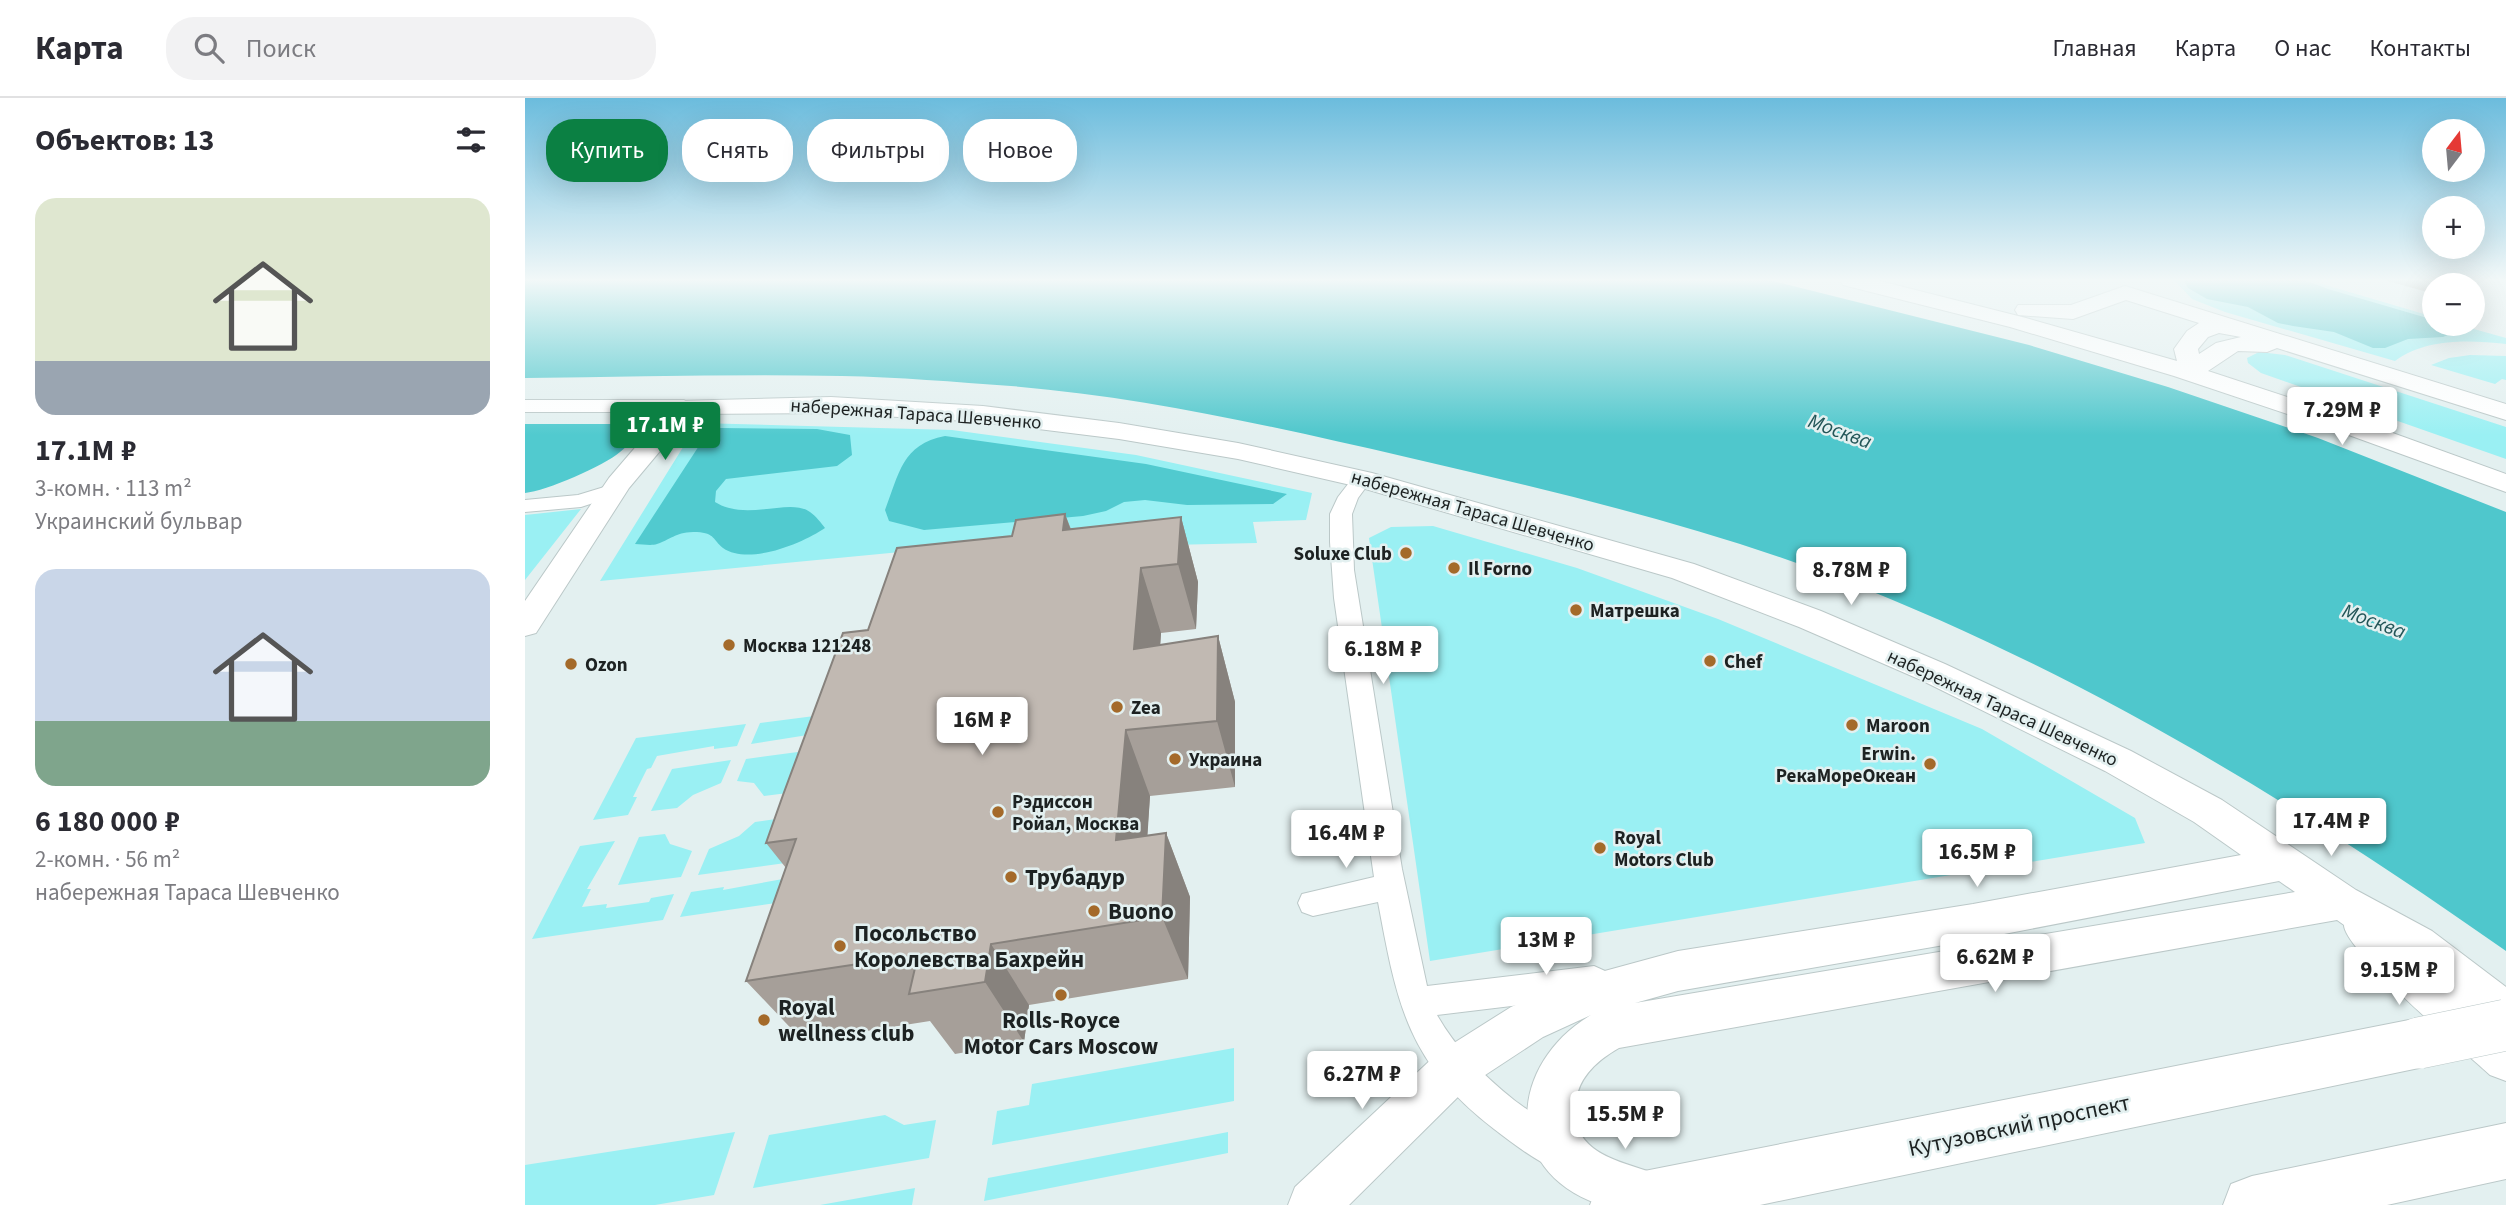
<!DOCTYPE html>
<html lang="ru">
<meta charset="utf-8">
<style>
:root{--surface:#fff;--page:#f2f2f3;--text:#2b2b33;--muted:#7c7c81;--line:#e1e1e2;--accent:#0b8043}
body{margin:0;font-family:"Source Sans 3",sans-serif;background:var(--page);color:var(--text);height:100vh;display:flex;flex-direction:column;font-size:26px;white-space:nowrap}
*{box-sizing:border-box;margin:0}
p{font-size:23px;color:var(--muted)}
.icon{flex:none;width:38px;height:38px;fill:none;stroke:currentColor;stroke-width:2;stroke-linecap:round;stroke-linejoin:round}
.map{position:relative;flex:1;overflow:hidden}
.side{display:flex;flex-direction:column;background:var(--surface);width:525px}
.side>*{flex:none}
.guide{position:absolute;left:21px;top:21px;width:665px;height:63px;display:flex;gap:14px}
.needle{width:46px;rotate:16deg}
.tools{position:absolute;left:1897px;top:21px;display:grid;gap:14px}
.tools a{display:grid;place-items:center;width:63px;height:63px;border-radius:50%;background:var(--surface);box-shadow:0 7px 28px #0002;font-size:35px}
.price{position:absolute;translate:-50% -60px;padding:0 16px;border-radius:7px;background:#fff;color:#222;font-size:23px;line-height:46px;filter:drop-shadow(0 2px 4px #0008)}
.price::after{content:'';position:absolute;left:50%;top:42px;width:21px;height:16px;margin-left:-10px;background:inherit;clip-path:polygon(0 0,100% 0,50% 100%)}
.price.selected{background:var(--accent);color:#fff}
ul{padding:0;list-style:none}
li{display:grid;align-content:center;gap:14px;height:371px;padding:0 35px}
li span{display:grid;place-items:center;height:217px;border-radius:21px;color:#555}
li>.icon{margin-inline-start:auto}
span .icon{width:126px;height:126px;fill:#fffc;stroke-width:1}
li b{font-size:30px}
h2{display:flex;justify-content:space-between;align-items:center;height:84px;padding:0 35px;font-size:30px}
.chip{padding:0 24px;border-radius:28px;background:var(--surface);box-shadow:0 7px 28px #0002;font-size:24px;line-height:63px}
.chip.selected{background:var(--accent);color:#fff}
header{display:flex;align-items:center;gap:42px;box-sizing:border-box;height:98px;padding:0 35px;background:var(--surface);border-bottom:2px solid var(--line)}
header strong{font-size:33px}
nav{display:flex;gap:38px;margin-inline-start:auto;font-size:24px}
.search{width:490px;height:63px;background:var(--page);display:flex;align-items:center;gap:18px;box-sizing:border-box;padding:0 24px;border-radius:28px;color:var(--muted);font-size:26px}
main{display:flex;flex:1;min-height:0}
.map>svg:first-child{display:block}
.green{fill:#9af0f3}
.forest{fill:#51cacf}
.water{fill:#4fc7cc}
.lines{fill:none;stroke-linecap:round;stroke-linejoin:round}
.street-casing{stroke:#bbc8c8;stroke-width:2}
.secondary-casing{stroke:#bbc8c8;stroke-width:2}
.primary-casing{stroke:#bbc8c8;stroke-width:2}
.street{fill:#fff;fill-rule:evenodd}
.secondary{fill:#fff;fill-rule:evenodd}
.primary{fill:#fff;fill-rule:evenodd}
.primary-bridge-casing{stroke:#bbc8c8;stroke-width:52;stroke-linecap:butt}
.primary-bridge{stroke:#fff;stroke-width:51}
.wall{fill:#a69f99}
.shaded-wall{fill:#87827d}
.building{fill:#c1b9b2;stroke:#87827d;stroke-width:2}
.poi-dot{fill:#a46a2a;stroke:#e3f0f0;stroke-width:2.5}
.labels{text-anchor:middle;stroke-width:5;stroke-linejoin:round;paint-order:stroke}
.street-label{font-size:19px;fill:#1d2222;stroke:#e3f0f0}
.poi-label{font-size:19px;font-weight:bold;fill:#1d2222;stroke:#e3f0f0;text-anchor:start}
.water-label{font-size:21px;font-style:italic;fill:#235658;stroke:#e3f0f0}
.near-poi-label{font-size:23px;font-weight:bold;fill:#1d2222;stroke:#e3f0f0;text-anchor:start}
.near-street-label{font-size:23px;fill:#1d2222;stroke:#e3f0f0}
</style>
<header>
<strong>Карта</strong>
<div class="search"><svg class="icon" aria-label="search" viewBox="0 0 24 24"><circle cx="10" cy="10" r="6"/><path d="M15 15l6 6"/></svg>Поиск</div>
<nav><a>Главная</a><a>Карта</a><a>О нас</a><a>Контакты</a></nav>
</header>
<main>
<section class="side">
<h2>Объектов: 13<svg class="icon" aria-label="filters" viewBox="0 0 24 24"><path d="M4 7h16M4 17h16"/><circle cx="9" cy="7" r="2"/><circle cx="15" cy="17" r="2"/></svg></h2>
<ul>
<li><span style="background:linear-gradient(#dfe7d0 75%,#9aa5b1 0)"><svg class="icon" aria-label="home" viewBox="0 0 24 24"><path d="M3 11l9-7 9 7M6 9v11h12V9"/></svg></span><div><b>17.1M ₽</b><p>3-комн. · 113 m²</p><p>Украинский бульвар</p></div></li>
<li><span style="background:linear-gradient(#c9d6e8 70%,#7fa58c 0)"><svg class="icon" aria-label="home" viewBox="0 0 24 24"><path d="M3 11l9-7 9 7M6 9v11h12V9"/></svg></span><div><b>6 180 000 ₽</b><p>2-комн. · 56 m²</p><p>набережная Тараса Шевченко</p></div></li>
</ul>
</section>
<div class="map">
<svg width="1981" height="1107" viewBox="0 0 1981 1107">
<rect width="100%" height="100%" fill="#e3f0f0"/>
<!-- green -->
<path class="green" d="M1649 182H1796L1794 185 1909 219V226H1931L1981 240V246C1944 242 1901 240 1870 263L1700 214 1667 201Z
M1734 254 1760 257 1981 329V361L1736 275 1723 265 1722 260Z
M1945 257 1981 258V282L1977 281 1970 286 1906 267 1924 260Z
M173 325 427 332 611 357 787 395 781 422 728 424 732 445 386 453 75 483Z
M56 411 0 482V417Z
M908 428 1052 470 1193 521 1457 631 1610 720 1620 745 905 863 844 440 866 429Z
M336 612 308 633 226 646 235 625Z
M221 626 212 648 189 651V648L132 658 126 670 122 671 108 699H112L103 717 68 722 111 640Z
M318 648 310 689 239 698 229 685 212 683 221 661Z
M206 662 196 685 168 697 152 710 126 713 147 671Z
M301 714 282 762 173 777 184 751 214 738 230 724Z
M140 736 145 746 167 753 156 779 93 787 114 739Z
M90 743 62 791H66L57 809 82 806 81 810 124 804 126 800 149 796 138 822 7 841 55 748Z
M280 777 272 802 155 819 166 794 199 789 198 792Z
M709 950V1003L467 1047 472 1013 504 1007 507 986Z
M360 1017 379 1027 411 1022 404 1060 228 1090 244 1037Z
M210 1034 189 1097 130 1107H0V1067Z
M703 1034V1055L459 1103 463 1080Z
M390 1090 387 1107H295Z"/>
<!-- forest -->
<path class="forest" d="M1659 182H1779L1803 191 1909 222V226L1929 227 1932 233 1918 239 1883 241 1860 250H1848L1809 234 1768 228 1753 225 1723 209 1682 201 1663 190Z
M0 326H93L110 338C105 343 101 350 95 354 79 368 21 393 0 395Z
M195 330 292 331 325 337 327 357 312 368 201 381 191 393 190 404C222 424 265 399 285 414 291 418 296 425 300 430 278 445 224 468 198 450 188 442 190 435 172 434 150 434 149 440 132 446 126 448 117 446 110 446L183 334Z
M420 338 621 366 762 396 748 406 662 407 620 402 599 404 581 413 558 418 399 432 364 423 360 412C374 376 377 346 420 338Z"/>
<!-- water -->
<path class="water" d="M0 182H1244L1504 247 1643 289 1793 340 1981 414V853C1774 707 1555 574 1318 482 1177 428 1028 393 881 359 750 329 620 299 486 288 430 284 373 279 317 278 212 276 106 279 0 280Z"/>
<g class="lines">
<!-- street casing -->
<g class="street-casing">
<path id="street" d="M0 302H159L168 308 159 314H0Z
M837 375 844 377 847 381 833 400 827 416 829 472 877 771 902 888 1069 868 1080 873 1085 883 1080 893 1069 898 912 917C931 951 959 978 989 1002 1009 1018 1040 1031 1050 1054L1045 1067 1032 1072C1009 1062 989 1046 969 1031 882 964 872 906 853 804L788 818 777 814 773 805 777 796 849 779 809 500 805 444V416L813 399 830 377Z
M89 386 96 388 99 392 96 396 56 409 0 414V402L53 397Z"/>
</g>
<!-- secondary casing -->
<g class="secondary-casing">
<path id="secondary" d="M1315 182H1351L1501 220 1652 263 1649 251 1662 233 1674 225 1601 202 1548 221 1493 217 1490 212 1493 207H1546L1600 188 1981 306V322L1752 250 1742 254 1713 253 1683 273 1829 321 1981 376V394L1810 332 1649 278 1485 229 1318 187ZM1694 235 1716 239 1691 245 1674 256 1673 251 1683 239Z
M306 299 458 308 594 325 713 345 847 375 1169 466 1296 513 1420 566 1606 653 1697 702 1831 792 1907 833 1981 889V983L1965 977C1940 954 1819 852 1819 827L1812 822 1094 950C1073 962 1054 978 1051 1003 1043 1059 1100 1063 1140 1079L1147 1097 1143 1107C1124 1107 1090 1107 1073 1106 975 1071 985 965 1066 917L1018 939 945 987 824 1107H763L770 1089 913 955 986 909 1054 880 1153 853 1448 806 1716 757 1669 724 1580 673 1396 582 1274 529 1147 480 830 388 713 361 594 341 458 324 306 315 166 316 104 390 11 535 0 538V503L84 380 150 303ZM1754 783 1770 794 1110 905 1153 893 1448 842Z"/>
</g>
<!-- primary casing -->
<g class="primary-casing">
<path id="primary" d="M1894 920 1913 927 1920 945 1913 963 1894 970 1235 1107H1065L1073 1086 1094 1078Z
M1981 1025V1081L1862 1107H1698L1706 1086 1727 1078Z"/>
</g>
<!-- street -->
<use href="#street" class="street"/>
<!-- secondary -->
<use href="#secondary" class="secondary"/>
<!-- primary -->
<use href="#primary" class="primary"/>
<!-- primary-bridge casing -->
<g class="primary-bridge-casing">
<path id="primary-bridge" d="M1894 945 1981 927"/>
</g>
<!-- primary-bridge -->
<use href="#primary-bridge" class="primary-bridge"/>
</g>
<!-- wall -->
<path class="wall" d="M1864 182H1937L1933 187H1909V196L1863 183Z
M540 416 546 431 656 419 673 484 671 531 636 535 635 547 693 538 710 604V689L625 698 622 738 641 735 665 799 663 881 504 907 499 944 430 956 405 923 278 943 221 883 261 770 241 745 343 532Z"/>
<!-- shaded-wall -->
<path class="shaded-wall" d="M540 416 563 480 538 432Z
M656 419 673 484 671 531 653 466Z
M616 470 636 535 631 617 609 551Z
M693 538 710 604V689L692 623Z
M601 632 625 698 618 807 591 742Z
M641 735 665 799 663 881 637 819Z
M466 846 504 907 499 944 460 884Z"/>
<!-- building -->
<path class="building" d="M540 416 538 432 656 419 653 466 616 470 609 551 693 538 692 623 601 632 591 742 641 735 637 819 466 846 460 884 384 896 393 857 221 883 271 741 241 745 258 697 318 535 343 532 372 450 487 438 491 422Z"/>
<!-- sky -->
<linearGradient id="sky" x2="0" y2="1"><stop stop-color="#6bbcdd"/><stop offset="0.54" stop-color="#f2f8f8"/><stop offset="1" stop-color="#f2f8f8" stop-opacity="0"/></linearGradient>
<rect width="1981" height="337" fill="url(#sky)"/>
<!-- markers -->
<g class="poi-dot">
<circle cx="881" cy="455" r="7"/>
<circle cx="929" cy="470" r="7"/>
<circle cx="1051" cy="512" r="7"/>
<circle cx="204" cy="547" r="7"/>
<circle cx="1185" cy="563" r="7"/>
<circle cx="46" cy="566" r="7"/>
<circle cx="592" cy="609" r="7"/>
<circle cx="1327" cy="627" r="7"/>
<circle cx="650" cy="661" r="7"/>
<circle cx="1405" cy="666" r="7"/>
<circle cx="473" cy="714" r="7"/>
<circle cx="1075" cy="750" r="7"/>
<circle cx="486" cy="779" r="7"/>
<circle cx="569" cy="813" r="7"/>
<circle cx="315" cy="848" r="7"/>
<circle cx="536" cy="897" r="7"/>
<circle cx="239" cy="922" r="7"/>
</g>
<g class="labels">
<!-- street labels -->
<g class="street-label">
<text transform="translate(391 315) rotate(4)" y="7">набережная Тараса Шевченко</text>
<text transform="translate(948 412) rotate(16)" y="7">набережная Тараса Шевченко</text>
<text transform="translate(1478 609) rotate(25)" y="7">набережная Тараса Шевченко</text>
</g>
<!-- poi labels -->
<g class="poi-label">
<text x="867" y="462" text-anchor="end">Soluxe Club</text>
<text x="943" y="477">Il Forno</text>
<text x="1065" y="519">Матрешка</text>
<text x="218" y="554">Москва 121248</text>
<text x="1199" y="570">Chef</text>
<text x="60" y="573">Ozon</text>
<text x="606" y="616">Zea</text>
<text x="1341" y="634">Maroon</text>
<text x="1391" y="662" text-anchor="end">Erwin.<tspan x="1391" dy="22">РекаМореОкеан</tspan></text>
<text x="664" y="668">Украина</text>
<text x="487" y="710">Рэдиссон<tspan x="487" dy="22">Ройал, Москва</tspan></text>
<text x="1089" y="746">Royal<tspan x="1089" dy="22">Motors Club</tspan></text>
</g>
<!-- water labels -->
<g class="water-label">
<text transform="translate(1315 333) rotate(20)" y="7">Москва</text>
<text transform="translate(1849 523) rotate(20)" y="7">Москва</text>
</g>
<!-- near-poi labels -->
<g class="near-poi-label">
<text x="500" y="787">Трубадур</text>
<text x="583" y="821">Buono</text>
<text x="329" y="843">Посольство<tspan x="329" dy="26">Королевства Бахрейн</tspan></text>
<text x="253" y="917">Royal<tspan x="253" dy="26">wellness club</tspan></text>
<text x="536" y="930" text-anchor="middle">Rolls-Royce<tspan x="536" dy="26">Motor Cars Moscow</tspan></text>
</g>
<!-- near-street labels -->
<g class="near-street-label">
<text transform="translate(1494 1027) rotate(-12)" y="8">Кутузовский проспект</text>
</g>
</g>
</svg>
<div class="tools">
<a><svg class="needle" viewBox="-14 -14 28 28"><path d="M0-13l5 13h-10z" fill="#e53935"/><path d="M0 13l5-13h-10z" fill="#7c7c81"/></svg></a>
<a>+</a>
<a>−</a>
</div>
<b class="price" style="left:1817px;top:349px">7.29M ₽</b>
<b class="price selected" style="left:140px;top:364px">17.1M ₽</b>
<b class="price" style="left:1326px;top:509px">8.78M ₽</b>
<b class="price" style="left:858px;top:588px">6.18M ₽</b>
<b class="price" style="left:457px;top:659px">16M ₽</b>
<b class="price" style="left:1806px;top:760px">17.4M ₽</b>
<b class="price" style="left:821px;top:772px">16.4M ₽</b>
<b class="price" style="left:1452px;top:791px">16.5M ₽</b>
<b class="price" style="left:1021px;top:879px">13M ₽</b>
<b class="price" style="left:1470px;top:896px">6.62M ₽</b>
<b class="price" style="left:1874px;top:909px">9.15M ₽</b>
<b class="price" style="left:837px;top:1013px">6.27M ₽</b>
<b class="price" style="left:1100px;top:1053px">15.5M ₽</b>
<div class="guide">
<a class="chip selected">Купить</a>
<a class="chip">Снять</a>
<a class="chip">Фильтры</a>
<a class="chip">Новое</a>
</div>
</div>
</main>
